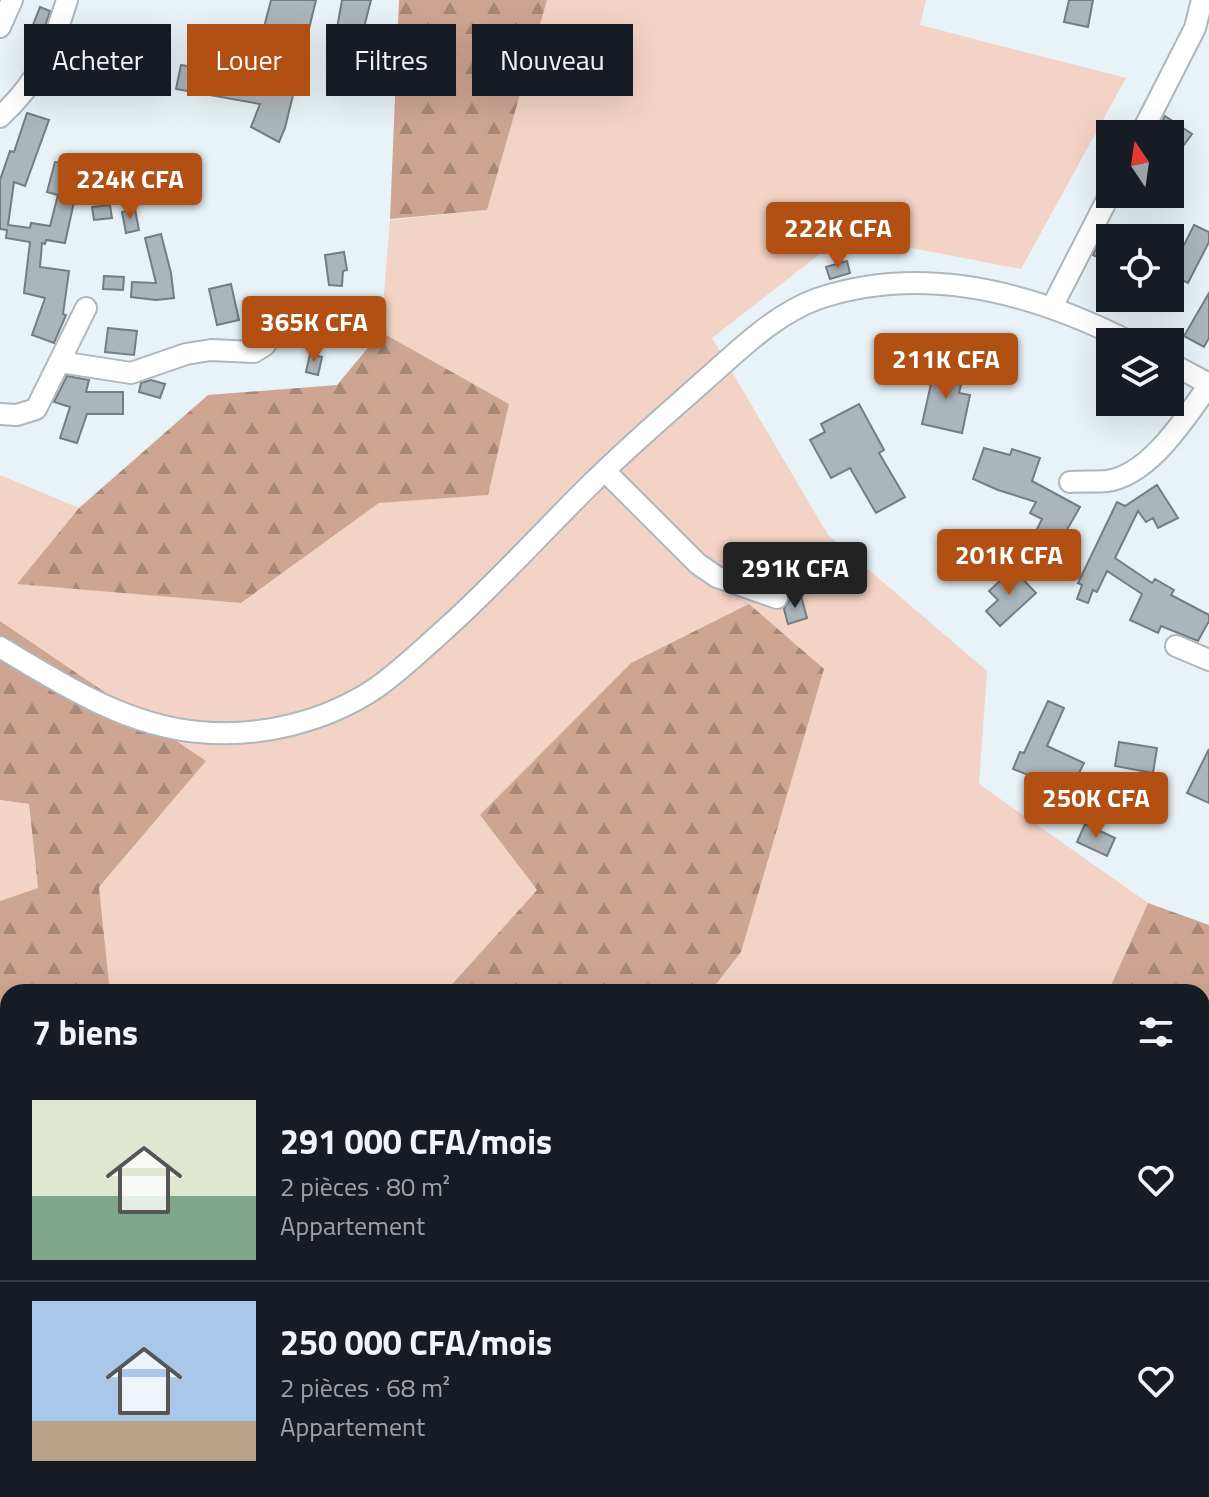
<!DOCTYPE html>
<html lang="fr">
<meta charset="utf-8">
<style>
:root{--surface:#171b24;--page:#242831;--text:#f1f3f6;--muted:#9ea1a6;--line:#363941;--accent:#b25013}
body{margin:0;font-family:"Titillium Web",sans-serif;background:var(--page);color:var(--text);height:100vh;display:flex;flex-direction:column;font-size:30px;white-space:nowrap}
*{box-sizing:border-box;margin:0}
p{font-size:26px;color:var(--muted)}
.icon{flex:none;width:44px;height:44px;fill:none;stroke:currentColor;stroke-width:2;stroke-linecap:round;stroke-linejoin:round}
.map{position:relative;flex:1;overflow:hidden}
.details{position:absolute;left:0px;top:984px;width:1210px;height:514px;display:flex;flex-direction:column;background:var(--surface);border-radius:24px 24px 0 0;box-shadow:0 8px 32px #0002}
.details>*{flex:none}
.top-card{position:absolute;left:24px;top:24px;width:800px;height:72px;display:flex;gap:16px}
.needle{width:52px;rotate:347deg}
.fabs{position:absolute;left:1096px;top:120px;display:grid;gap:16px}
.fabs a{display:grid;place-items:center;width:88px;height:88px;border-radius:0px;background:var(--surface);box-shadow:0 8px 32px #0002;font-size:40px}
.price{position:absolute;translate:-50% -68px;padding:0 18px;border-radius:8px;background:var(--accent);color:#fff;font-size:26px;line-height:52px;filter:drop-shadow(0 2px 4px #0008)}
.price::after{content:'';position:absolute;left:50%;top:48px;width:24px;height:18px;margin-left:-12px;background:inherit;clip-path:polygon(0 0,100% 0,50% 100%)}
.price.selected{background:#222;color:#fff}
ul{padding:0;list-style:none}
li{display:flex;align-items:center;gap:24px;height:200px;padding:0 32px}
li+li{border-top:2px solid var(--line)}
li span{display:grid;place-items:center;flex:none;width:224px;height:160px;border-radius:0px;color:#555}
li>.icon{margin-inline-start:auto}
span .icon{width:96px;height:96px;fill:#fffc;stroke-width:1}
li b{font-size:34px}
h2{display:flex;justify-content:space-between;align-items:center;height:96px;padding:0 32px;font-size:34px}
.chip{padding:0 28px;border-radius:0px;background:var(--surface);box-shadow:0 8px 32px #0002;font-size:28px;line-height:72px}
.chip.selected{background:var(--accent);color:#fff}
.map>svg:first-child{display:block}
.grass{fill:#f3d3c5}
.forest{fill:url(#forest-firs)}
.building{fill:#acb5ba;stroke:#747d82;stroke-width:2}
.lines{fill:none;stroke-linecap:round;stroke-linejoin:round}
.minor-casing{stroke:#aeb7bc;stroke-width:24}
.minor{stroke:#fff;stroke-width:20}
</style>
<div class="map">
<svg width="1209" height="1497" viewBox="0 0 1209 1497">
<defs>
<pattern id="forest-firs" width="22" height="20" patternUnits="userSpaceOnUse" patternTransform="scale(2)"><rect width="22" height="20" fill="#cea592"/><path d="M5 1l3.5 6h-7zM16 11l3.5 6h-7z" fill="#a88778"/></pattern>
</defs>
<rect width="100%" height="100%" fill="#e8f2f7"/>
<!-- grass -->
<path class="grass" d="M547 0H926L920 25 1126 78 1021 269 844 235 712 338 828 535 987 671 979 784 1148 903 1108 992H710L741 952 480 815 537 890 445 992H110L99 887 205 761 0 621V475L79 508 18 583 241 603 379 503 487 495 509 404 381 332 390 220 487 210Z
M0 800 29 804 38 889 0 901Z
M746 1490H964V1497H751Z"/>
<!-- forest -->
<path class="forest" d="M399 0H547L487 210 390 219Z
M381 332 509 404 488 495 379 503 241 603 17 584 79 508 208 395 337 385Z
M749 604 824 669 741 952 710 992H445L537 890 480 815 631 663Z
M0 621 206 761 99 887 110 992H8V1160L0 1157V901L38 888 29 804 0 800Z
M1148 903 1209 925V1497H964V1490H1202V992H1108Z
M624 1490H746L751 1497H627Z"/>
<!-- building -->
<path class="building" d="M271 0H316L285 128 279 142 251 127 260 104 176 89 181 65 251 78Z
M342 0H371L358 51 334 45Z
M1069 0H1093L1088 27 1064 22Z
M40 7 50 11 44 29 33 25Z
M27 113 49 120 25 186 14 182 8 225 30 228 31 223 50 226 58 195 47 192 55 162 82 165 65 243 46 240 45 244 42 243 40 267 69 271 63 314 66 315 54 343 32 335 45 298 24 293 30 242 6 238 7 230 0 229V180L10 151 14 152Z
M1165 116 1192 134 1170 164V134H1156Z
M110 205 112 218 94 220 92 207Z
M135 209 139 230 126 233 122 212Z
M1194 225 1209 232V242L1188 283 1170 274V238L1184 245Z
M161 234 171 273 174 298 156 300 131 297 132 282 156 283 145 238Z
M1099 243 1110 248V263L1093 255Z
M344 252 347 270 343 271 342 286 329 285 325 255Z
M847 261 850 273 830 279 826 267Z
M104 276 124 277 123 290 103 289Z
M231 284 239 320 217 325 209 289Z
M1209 293V338L1204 347 1184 336Z
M310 298H323L321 317 308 316Z
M108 328 137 331 134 355 105 352Z
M310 354 322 357 318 375 306 372Z
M935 366 964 372 959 393 970 395 962 433 922 424Z
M67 376 89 380 86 392H123V414H87L77 443 60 438 70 407 54 402Z
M151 380 165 384 160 398 139 392 141 383Z
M859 404 884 450 879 453 905 497 876 513 850 468 831 478 810 440 825 432 821 424Z
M984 448 1010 455 1012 449 1040 458 1032 481 1080 507 1060 542 1037 529 1042 519 1030 513 1036 502 998 490 973 479Z
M1157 485 1178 518 1158 528 1153 518 1146 522 1138 511 1115 558 1152 583 1155 579 1174 590 1171 595 1209 615V621L1198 641 1161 626 1158 633 1130 620 1142 594 1107 571 1097 592 1093 590 1088 603 1077 599 1082 585 1078 583 1117 502 1125 506Z
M1013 569 1036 593 1000 626 986 611 998 600 989 591Z
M801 596 807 618 788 624 784 609 790 599Z
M1048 701 1064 708 1047 746 1084 763 1071 789 1039 774 1038 779 1013 769 1020 752 1024 753Z
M1119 742 1157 748 1153 773 1115 766Z
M1209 749V803L1187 793Z
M1121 798 1140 801 1138 813 1119 810Z
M1085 824 1115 838 1107 856 1077 842Z"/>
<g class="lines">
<!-- minor casing -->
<g class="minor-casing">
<path id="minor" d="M0 27 12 0
M0 117C39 81 52 49 67 0
M1141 134 1195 28 1202 0
M1052 307 1110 194
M60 362 131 373 186 354 211 350 254 352 265 345
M1170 363 1209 384
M0 414 17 415 36 409 86 308
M605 471 698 564 717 577 777 598
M1070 482C1082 481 1095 482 1107 481 1150 475 1185 418 1209 385
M1176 646 1209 660
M0 647C61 684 127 726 199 732 260 738 325 722 376 688 399 672 421 651 442 632 495 585 542 532 592 483 628 447 667 414 705 380 738 351 775 314 817 299 923 263 1034 293 1130 342
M0 1263 8 1255"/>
</g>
<!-- minor -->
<use href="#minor" class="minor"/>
</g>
</svg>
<div class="fabs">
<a><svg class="needle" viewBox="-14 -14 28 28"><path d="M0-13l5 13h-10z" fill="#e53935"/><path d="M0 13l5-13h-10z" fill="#9ea1a6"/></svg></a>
<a><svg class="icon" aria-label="locate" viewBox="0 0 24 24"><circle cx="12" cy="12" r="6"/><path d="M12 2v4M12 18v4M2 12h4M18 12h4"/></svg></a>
<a><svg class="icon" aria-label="layers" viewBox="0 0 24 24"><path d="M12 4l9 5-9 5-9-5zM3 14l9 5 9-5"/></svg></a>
</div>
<b class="price" style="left:130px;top:221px">224K CFA</b>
<b class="price" style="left:838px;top:270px">222K CFA</b>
<b class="price" style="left:314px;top:364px">365K CFA</b>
<b class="price" style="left:946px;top:401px">211K CFA</b>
<b class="price" style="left:1009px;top:597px">201K CFA</b>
<b class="price selected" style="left:795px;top:610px">291K CFA</b>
<b class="price" style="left:1096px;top:840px">250K CFA</b>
<div class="top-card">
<a class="chip">Acheter</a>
<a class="chip selected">Louer</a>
<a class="chip">Filtres</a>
<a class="chip">Nouveau</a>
</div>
<section class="details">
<h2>7 biens<svg class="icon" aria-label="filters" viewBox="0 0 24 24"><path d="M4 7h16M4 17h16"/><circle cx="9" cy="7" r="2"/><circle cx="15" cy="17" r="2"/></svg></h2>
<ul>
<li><span style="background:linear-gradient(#dfe7d0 60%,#7fa58c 0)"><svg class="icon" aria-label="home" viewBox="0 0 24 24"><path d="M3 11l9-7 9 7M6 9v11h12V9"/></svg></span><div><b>291 000 CFA/mois</b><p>2 pièces · 80 m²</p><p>Appartement</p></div><svg class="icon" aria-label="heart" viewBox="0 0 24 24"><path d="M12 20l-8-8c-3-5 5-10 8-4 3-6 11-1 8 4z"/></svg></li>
<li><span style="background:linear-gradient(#a9c7e8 75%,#b9a48a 0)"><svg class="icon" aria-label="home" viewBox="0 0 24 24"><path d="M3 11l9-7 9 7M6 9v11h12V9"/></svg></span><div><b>250 000 CFA/mois</b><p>2 pièces · 68 m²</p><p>Appartement</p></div><svg class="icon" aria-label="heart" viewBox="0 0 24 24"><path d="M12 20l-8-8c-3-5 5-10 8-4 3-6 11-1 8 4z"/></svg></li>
</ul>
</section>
</div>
